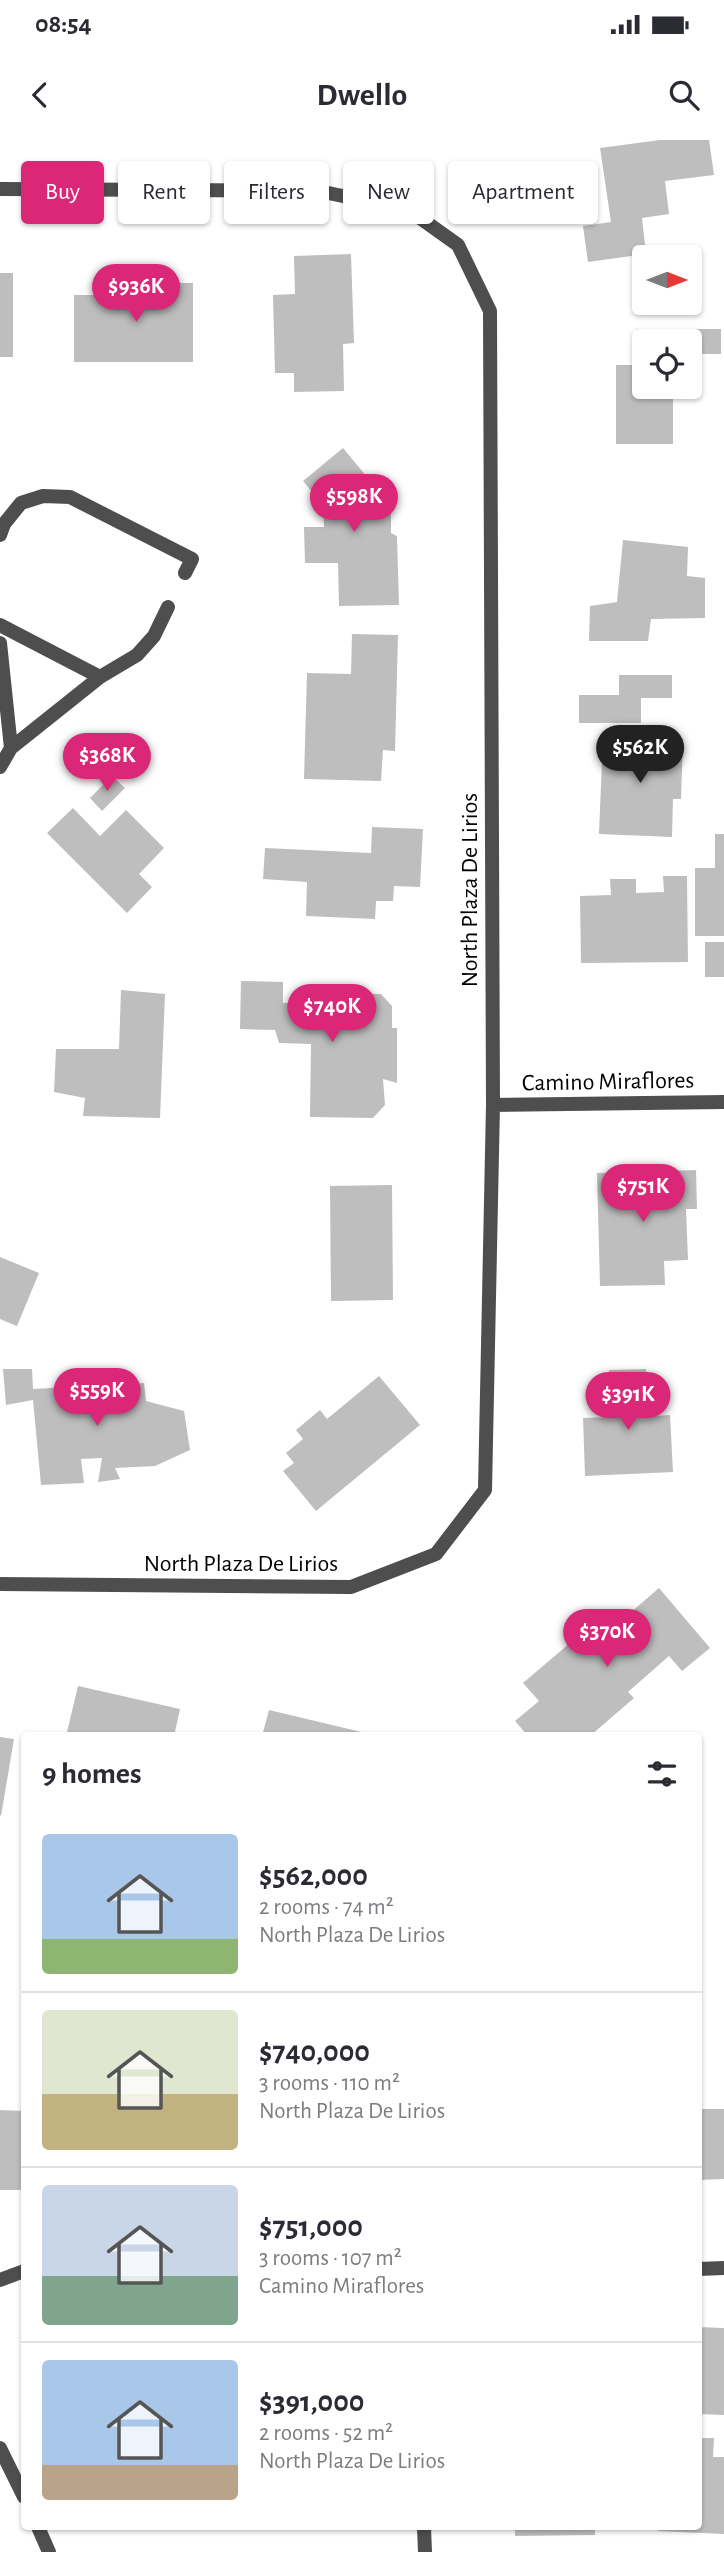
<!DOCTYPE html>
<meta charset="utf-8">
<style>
:root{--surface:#fff;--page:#f2f2f3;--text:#2b2b33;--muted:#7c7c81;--line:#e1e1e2;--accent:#db2777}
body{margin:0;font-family:"Alegreya Sans",sans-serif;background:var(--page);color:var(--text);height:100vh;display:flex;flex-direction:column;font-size:26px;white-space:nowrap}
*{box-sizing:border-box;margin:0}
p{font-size:23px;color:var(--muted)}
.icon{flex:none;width:38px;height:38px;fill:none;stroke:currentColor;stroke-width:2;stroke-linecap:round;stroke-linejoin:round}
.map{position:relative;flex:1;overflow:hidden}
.sheet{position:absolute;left:21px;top:1592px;width:681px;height:798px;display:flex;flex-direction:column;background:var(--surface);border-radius:7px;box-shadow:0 2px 5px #0004}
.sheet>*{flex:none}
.hud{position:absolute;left:21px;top:21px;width:682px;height:63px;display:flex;gap:14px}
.needle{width:46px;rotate:90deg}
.fabs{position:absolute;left:632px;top:105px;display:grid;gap:14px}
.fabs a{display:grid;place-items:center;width:70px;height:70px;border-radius:7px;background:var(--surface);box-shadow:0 2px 5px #0004;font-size:35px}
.price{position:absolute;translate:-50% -60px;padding:0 16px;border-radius:24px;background:var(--accent);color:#fff;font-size:23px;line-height:46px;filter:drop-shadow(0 2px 4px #0008)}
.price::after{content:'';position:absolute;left:50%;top:42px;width:21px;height:16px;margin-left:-10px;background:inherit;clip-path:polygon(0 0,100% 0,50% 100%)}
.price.current{background:#222;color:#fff}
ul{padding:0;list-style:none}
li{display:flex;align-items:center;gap:21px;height:175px;padding:0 21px}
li+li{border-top:2px solid var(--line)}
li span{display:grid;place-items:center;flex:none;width:196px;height:140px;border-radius:7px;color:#555}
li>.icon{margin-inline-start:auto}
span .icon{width:84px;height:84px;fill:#fffc;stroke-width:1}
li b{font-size:30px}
h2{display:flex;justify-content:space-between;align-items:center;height:84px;padding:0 21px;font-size:30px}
.pill{padding:0 24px;border-radius:7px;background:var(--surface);box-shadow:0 2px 5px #0004;font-size:24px;line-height:63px}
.pill.current{background:var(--accent);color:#fff}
.status{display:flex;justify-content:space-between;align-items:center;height:49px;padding:0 35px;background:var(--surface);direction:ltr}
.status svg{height:19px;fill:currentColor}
header{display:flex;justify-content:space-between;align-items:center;height:91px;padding:0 21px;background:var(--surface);font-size:32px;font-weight:700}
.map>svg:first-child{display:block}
.building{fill:#bebebe}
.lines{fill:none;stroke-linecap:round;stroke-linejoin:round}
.service{stroke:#4e4e4e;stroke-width:14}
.minor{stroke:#4e4e4e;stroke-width:14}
.labels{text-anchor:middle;stroke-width:6;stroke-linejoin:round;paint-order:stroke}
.street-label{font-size:24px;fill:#000;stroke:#fff}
</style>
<div class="status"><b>08:54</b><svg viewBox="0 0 49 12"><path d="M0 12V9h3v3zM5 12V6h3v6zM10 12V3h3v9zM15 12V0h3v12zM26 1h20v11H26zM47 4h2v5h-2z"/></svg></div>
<header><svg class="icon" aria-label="back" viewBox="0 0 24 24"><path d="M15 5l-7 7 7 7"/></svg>Dwello<svg class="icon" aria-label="search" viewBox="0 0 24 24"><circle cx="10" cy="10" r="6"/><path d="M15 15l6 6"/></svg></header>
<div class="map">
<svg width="724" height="2412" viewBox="0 0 724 2412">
<rect width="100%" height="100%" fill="#fff"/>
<!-- building -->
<path class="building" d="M660 0H709L714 35 665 41 669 74 642 78 646 114 588 122 583 86 611 82 600 8Z
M351 114 354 203 343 204 344 251 294 252V233H275L273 155 295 154 294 116Z
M0 133H13V217H0Z
M116 143H193V222H74V155H116Z
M636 189H721V214H690V201H644V247H673V304H616V225H636Z
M343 308 391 366V393L397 396 399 465 339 466 338 423H305L304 387H324L323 365 303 341Z
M623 400 688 407 687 436 705 438V478L651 479 648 501H589L590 466 617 462Z
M352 494 398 495 395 611 383 610 381 641 304 639 307 533 351 534Z
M619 535H672V558H641V583H579V555H619Z
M603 596 683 599 681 659H673L672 697 599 694Z
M112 636 125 648 102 671 90 658Z
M73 668 100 696 126 670 164 708 139 734 152 747 127 773 47 693Z
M372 687 423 689 420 747 394 746 393 761H376L375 779 306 776 307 742 263 739 265 708 371 713Z
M715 694H724V796H695V728H715Z
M663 736H687L688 822 581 823 580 756 611 755 610 739H636V753L664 752Z
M705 802H724V837H705Z
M241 841 283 842V863H302V853L381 854 392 866V888H397V943L383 939 385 965 373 978 310 977 311 904 279 903 275 890 240 889Z
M121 850 165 854 160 978 83 976 85 958 54 952 56 909H119Z
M696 1030 697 1069H686L688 1120 664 1121 665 1145 600 1146 597 1033Z
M392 1045 393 1160 331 1161 330 1046Z
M0 1117 39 1133 17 1186 0 1179Z
M3 1229H32L33 1249 144 1243 146 1261 184 1271 190 1310 155 1326 115 1328 120 1339 98 1342 102 1318 81 1319 84 1343 41 1345 33 1260 6 1265Z
M646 1229 648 1263 637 1261 638 1277 670 1275 673 1332 585 1336 583 1278 612 1277 609 1230Z
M379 1236 420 1285 316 1371 283 1331 294 1323 286 1313 303 1299 296 1290 320 1270 327 1279Z
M659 1448 710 1508 682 1531 669 1516 628 1552 634 1558 590 1596H528L515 1581 539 1561 523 1543 604 1474 615 1486Z
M78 1546 180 1569 174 1596H71L67 1592Z
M269 1570 374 1595V1596H262Z
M0 1597 14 1599 1 1676 0 1675Z
M698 1969H724V2039L698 2040Z
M0 1970 24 1971V2050H0Z
M698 2187 724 2188V2275L698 2274Z
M698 2298H714L713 2317H724V2394L658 2391V2387H698Z
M515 2387H595V2395L515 2396Z"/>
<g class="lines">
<!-- service -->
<path class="service" d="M0 395 4 384 21 363 43 356 70 357 192 419 185 433
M0 485 100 537
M0 503 11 608
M0 627 11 608 100 537 137 515 154 496 168 467"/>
<!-- minor -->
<path class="minor" d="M0 49 319 51 409 70 458 105 490 171 493 965 485 1350 436 1414 351 1447 0 1444
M493 965 724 962
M698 2129 724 2128
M0 2140 24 2131
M0 2308 24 2357
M38 2387 49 2412
M424 2387 425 2412"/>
</g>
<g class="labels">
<!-- street labels -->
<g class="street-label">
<text transform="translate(469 750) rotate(-90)" y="8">North Plaza De Lirios</text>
<text transform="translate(608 941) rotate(-1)" y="8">Camino Miraflores</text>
<text x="241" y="1431">North Plaza De Lirios</text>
</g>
</g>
</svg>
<div class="fabs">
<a><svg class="needle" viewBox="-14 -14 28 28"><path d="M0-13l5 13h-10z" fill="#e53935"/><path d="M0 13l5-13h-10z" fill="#7c7c81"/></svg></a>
<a><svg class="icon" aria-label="locate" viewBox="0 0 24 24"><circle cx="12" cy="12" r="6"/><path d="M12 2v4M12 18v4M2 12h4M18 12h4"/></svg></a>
</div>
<b class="price" style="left:136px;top:184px">$936K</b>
<b class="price" style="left:354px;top:394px">$598K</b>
<b class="price current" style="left:640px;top:645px">$562K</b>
<b class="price" style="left:107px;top:653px">$368K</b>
<b class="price" style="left:332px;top:904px">$740K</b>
<b class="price" style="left:643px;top:1084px">$751K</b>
<b class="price" style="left:97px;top:1288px">$559K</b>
<b class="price" style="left:628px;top:1292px">$391K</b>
<b class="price" style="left:607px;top:1529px">$370K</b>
<div class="hud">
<a class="pill current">Buy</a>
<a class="pill">Rent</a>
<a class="pill">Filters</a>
<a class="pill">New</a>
<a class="pill">Apartment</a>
</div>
<section class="sheet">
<h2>9 homes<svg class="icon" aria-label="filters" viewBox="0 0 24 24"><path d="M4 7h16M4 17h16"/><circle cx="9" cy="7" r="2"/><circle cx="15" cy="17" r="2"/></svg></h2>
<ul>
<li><span style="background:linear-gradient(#a9c7e8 75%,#8fb573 0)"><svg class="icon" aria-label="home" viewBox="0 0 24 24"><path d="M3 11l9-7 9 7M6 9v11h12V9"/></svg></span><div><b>$562,000</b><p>2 rooms · 74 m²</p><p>North Plaza De Lirios</p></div></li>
<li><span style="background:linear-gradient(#dfe7d0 60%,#c2b280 0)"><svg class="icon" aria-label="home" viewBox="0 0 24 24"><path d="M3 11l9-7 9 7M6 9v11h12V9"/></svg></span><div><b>$740,000</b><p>3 rooms · 110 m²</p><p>North Plaza De Lirios</p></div></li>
<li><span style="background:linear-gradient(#c9d6e8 65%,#7fa58c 0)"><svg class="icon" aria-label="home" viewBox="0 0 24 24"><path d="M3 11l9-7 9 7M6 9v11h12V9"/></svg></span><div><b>$751,000</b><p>3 rooms · 107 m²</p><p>Camino Miraflores</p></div></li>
<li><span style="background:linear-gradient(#a9c7e8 75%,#b9a48a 0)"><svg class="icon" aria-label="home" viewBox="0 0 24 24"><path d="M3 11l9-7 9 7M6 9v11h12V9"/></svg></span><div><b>$391,000</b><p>2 rooms · 52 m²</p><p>North Plaza De Lirios</p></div></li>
</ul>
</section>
</div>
